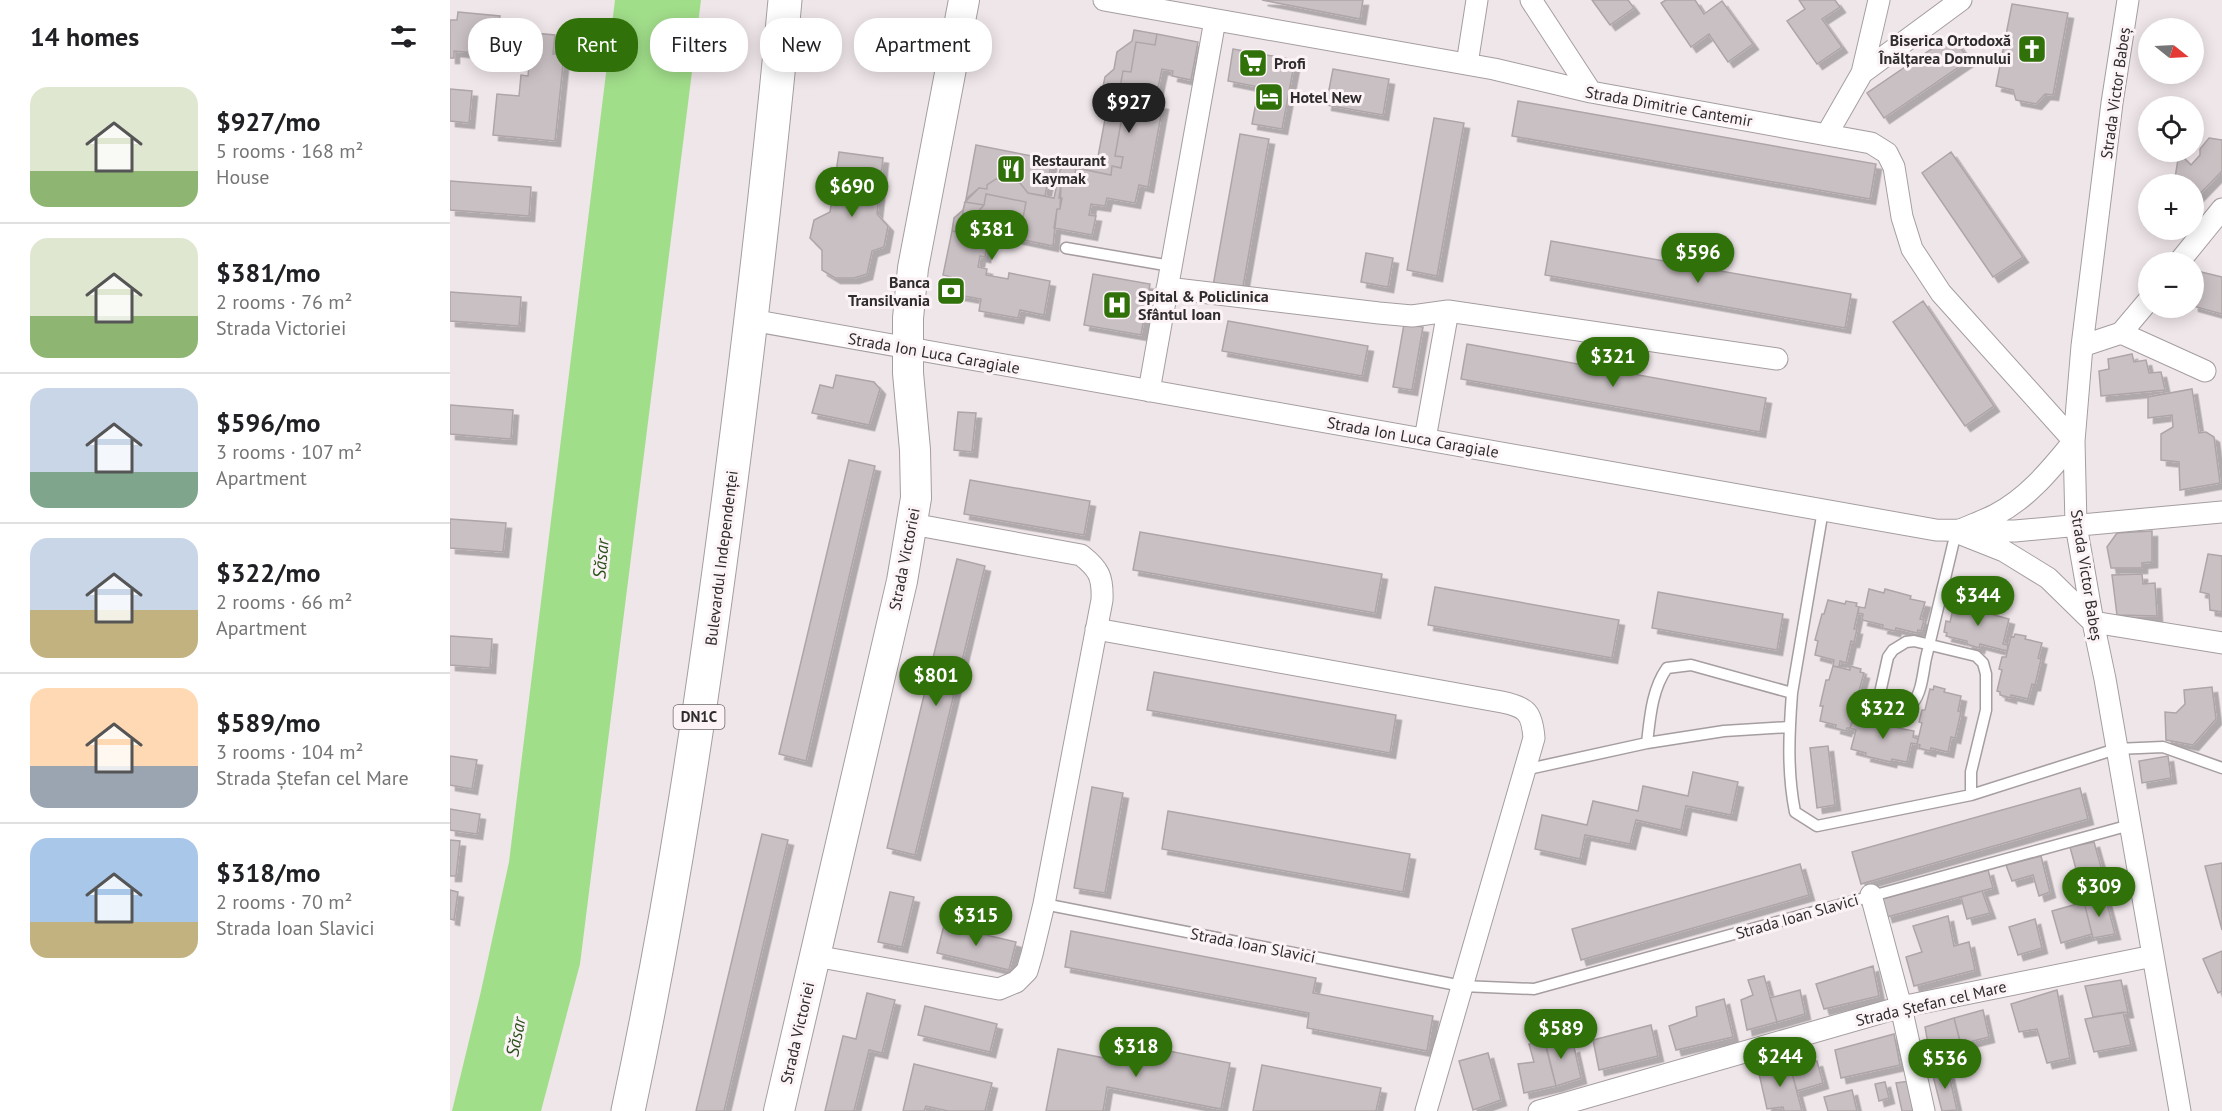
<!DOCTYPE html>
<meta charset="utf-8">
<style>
:root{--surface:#fff;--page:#f6f6f6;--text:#202124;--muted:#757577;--line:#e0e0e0;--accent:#31710a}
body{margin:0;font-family:"PT Sans",sans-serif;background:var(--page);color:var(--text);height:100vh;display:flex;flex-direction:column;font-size:22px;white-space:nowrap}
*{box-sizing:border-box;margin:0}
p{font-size:20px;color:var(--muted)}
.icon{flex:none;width:33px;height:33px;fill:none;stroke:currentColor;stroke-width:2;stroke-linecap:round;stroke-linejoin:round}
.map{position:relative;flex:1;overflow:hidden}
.details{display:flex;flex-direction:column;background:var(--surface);width:450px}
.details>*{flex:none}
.top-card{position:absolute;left:18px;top:18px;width:570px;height:54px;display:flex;gap:12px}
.needle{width:39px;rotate:108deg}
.buttons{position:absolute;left:1688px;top:18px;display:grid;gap:12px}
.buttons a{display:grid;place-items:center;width:66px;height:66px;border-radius:50%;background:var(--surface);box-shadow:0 3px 15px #0003;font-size:30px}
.price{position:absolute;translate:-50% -51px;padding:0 14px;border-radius:21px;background:var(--accent);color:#fff;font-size:20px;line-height:39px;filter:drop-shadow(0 2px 3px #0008)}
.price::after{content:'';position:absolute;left:50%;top:36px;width:18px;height:14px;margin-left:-9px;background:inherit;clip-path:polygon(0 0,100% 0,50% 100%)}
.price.current{background:#222;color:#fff}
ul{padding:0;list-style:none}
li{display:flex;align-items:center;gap:18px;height:150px;padding:0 30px}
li+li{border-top:2px solid var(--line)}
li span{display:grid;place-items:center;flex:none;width:168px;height:120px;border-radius:18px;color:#555}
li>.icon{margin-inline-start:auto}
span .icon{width:72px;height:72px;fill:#fffc;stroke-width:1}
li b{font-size:26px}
h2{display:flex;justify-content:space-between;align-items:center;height:72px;padding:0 30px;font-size:26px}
.pill{padding:0 21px;border-radius:24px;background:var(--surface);box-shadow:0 3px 15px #0003;font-size:21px;line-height:54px}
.pill.current{background:var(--accent);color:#fff}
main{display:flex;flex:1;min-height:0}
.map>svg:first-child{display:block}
.water{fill:#a1de8a}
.building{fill:#c9c0c3;stroke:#aea5a8;stroke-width:1.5;filter:url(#shadow)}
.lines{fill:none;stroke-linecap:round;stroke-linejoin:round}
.lane-casing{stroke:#a59da0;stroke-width:13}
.street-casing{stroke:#a59da0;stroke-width:23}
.secondary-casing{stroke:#a59da0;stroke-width:32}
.primary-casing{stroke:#a59da0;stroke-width:35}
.lane{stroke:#fff;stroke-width:10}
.street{stroke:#fff;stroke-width:21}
.secondary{stroke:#fff;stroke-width:30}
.primary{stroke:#fff;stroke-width:33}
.labels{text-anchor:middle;stroke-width:6;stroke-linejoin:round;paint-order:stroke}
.shield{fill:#fcf3f7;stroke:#6c686a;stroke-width:1.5}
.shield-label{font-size:15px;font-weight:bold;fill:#2f2c2d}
.poi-label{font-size:16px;font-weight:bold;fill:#2f2c2d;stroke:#fcf3f7;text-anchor:start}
.street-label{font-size:16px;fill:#2f2c2d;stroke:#fcf3f7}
.water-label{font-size:18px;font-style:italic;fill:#2b511a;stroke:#fcf3f7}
</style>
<main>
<section class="details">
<h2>14 homes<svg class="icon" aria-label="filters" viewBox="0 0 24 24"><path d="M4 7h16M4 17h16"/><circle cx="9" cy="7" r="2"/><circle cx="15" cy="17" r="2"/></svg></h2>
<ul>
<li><span style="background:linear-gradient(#dfe7d0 70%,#8fb573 0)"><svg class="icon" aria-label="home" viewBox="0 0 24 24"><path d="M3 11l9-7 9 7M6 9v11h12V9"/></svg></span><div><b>$927/mo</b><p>5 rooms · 168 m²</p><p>House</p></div></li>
<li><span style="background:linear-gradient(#dfe7d0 65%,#8fb573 0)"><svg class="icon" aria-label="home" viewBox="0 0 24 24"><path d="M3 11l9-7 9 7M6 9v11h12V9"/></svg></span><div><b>$381/mo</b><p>2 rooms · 76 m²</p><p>Strada Victoriei</p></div></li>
<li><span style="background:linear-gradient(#c9d6e8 70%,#7fa58c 0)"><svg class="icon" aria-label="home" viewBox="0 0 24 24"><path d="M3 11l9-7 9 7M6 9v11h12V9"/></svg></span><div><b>$596/mo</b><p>3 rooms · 107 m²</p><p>Apartment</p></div></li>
<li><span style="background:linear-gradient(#c9d6e8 60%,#c2b280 0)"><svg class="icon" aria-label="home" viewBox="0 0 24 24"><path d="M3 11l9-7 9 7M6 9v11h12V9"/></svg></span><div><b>$322/mo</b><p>2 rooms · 66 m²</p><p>Apartment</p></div></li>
<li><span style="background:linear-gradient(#ffd9b3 65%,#9aa5b1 0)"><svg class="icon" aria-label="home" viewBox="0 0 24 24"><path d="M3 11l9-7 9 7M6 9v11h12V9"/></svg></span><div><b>$589/mo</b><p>3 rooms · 104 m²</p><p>Strada Ștefan cel Mare</p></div></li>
<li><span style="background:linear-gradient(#a9c7e8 70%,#c2b280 0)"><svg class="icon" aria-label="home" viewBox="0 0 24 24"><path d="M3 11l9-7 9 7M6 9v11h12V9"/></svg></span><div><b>$318/mo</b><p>2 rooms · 70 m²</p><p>Strada Ioan Slavici</p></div></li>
</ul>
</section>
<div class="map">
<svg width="1772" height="1111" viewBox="0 0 1772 1111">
<defs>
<filter id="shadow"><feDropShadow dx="5.5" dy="5.5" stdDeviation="0" flood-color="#0004"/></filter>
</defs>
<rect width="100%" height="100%" fill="#efe6e9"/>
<!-- water -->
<path class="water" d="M165 0H251L130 964 91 1111H2L31 991 59 862Z"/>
<!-- building -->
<path class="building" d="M812 0H913L910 19Z
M1142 0H1178L1184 8 1160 25Z
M1216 0H1245L1254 14 1272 1 1303 44 1278 62 1259 34 1241 47 1211 3Z
M1349 0H1385L1390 7 1372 19 1392 47 1367 64 1337 21 1355 9Z
M1562 4 1618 13 1603 95 1595 94 1586 104 1566 100 1563 90 1546 86Z
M8 12 50 16 49 21 73 24V32L105 35 103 54 114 55 105 141 43 135 47 94 69 96 71 75 78 76 79 64 24 59 25 53 4 51V58H0V20H7Z
M684 30 707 34 705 45 686 42 681 72 673 71 665 115 672 117 665 156 673 157 671 168 662 166 661 175 626 168 623 187 611 185 609 198H612L610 209H607L603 246 569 239 576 202 536 194 534 205 515 202 529 188 537 189V185L546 179 570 183 578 193 604 198 610 170 625 158 647 162 656 114 649 106 655 77 664 69 667 52 682 41Z
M707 34 748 42 741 80 722 76 723 71 712 69 706 97 702 96 701 102 713 104 698 187 689 185 685 203 657 198 655 206 641 204 639 215 646 216 642 235 604 228 607 209H610L611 185 623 187 626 168 661 175 662 166 671 168 673 157 665 156 672 117 665 115 673 71 681 72 686 42 705 45Z
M1502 35 1519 60 1434 118 1417 93Z
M783 49 845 60 832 129 802 124 809 87 778 81Z
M883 69 939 79 933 115 876 105Z
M0 89 22 91 19 123 0 121Z
M1068 101 1426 164 1420 199 1062 136Z
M984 118 1014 123 987 276 957 270Z
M790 134 819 139 792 292 763 286Z
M1759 138 1772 140V171L1743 201V184H1724L1729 153 1741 165 1750 155V149Z
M526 145 602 160 595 196 578 193 570 183 546 179 537 185V189L529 188 516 199Z
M389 152 433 158 427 214 438 226 434 247 422 251 417 274 404 278H385L372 270V250L360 238 364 220 380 212Z
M1501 152 1573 257 1543 277 1472 173Z
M0 181 81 187 79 216 0 210Z
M536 194 576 202 569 239 551 236V231L540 229 535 257 530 256 528 267 537 269 536 275 558 279 559 273 600 281 594 315 570 310 568 318 529 311 531 299 498 293 501 277 493 275 502 231 509 232 515 202 534 205Z
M515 202 534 205 509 232 502 231 504 218 513 210Z
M1101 241 1401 294 1395 328 1095 275Z
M916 253 943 258 938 287 911 282Z
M1747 271 1772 277V314L1743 306V289Z
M643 274 700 284 691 335 634 325Z
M0 292 71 297 69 326 0 321Z
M1473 301 1544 406 1515 426 1443 322Z
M778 321 918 346 912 376 772 351Z
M954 324 973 327 962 390 943 387Z
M1017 344 1316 398 1310 432 1011 379Z
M1682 354 1684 362 1696 360 1699 373 1711 372 1715 390 1651 396 1649 371 1659 369 1658 359Z
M386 375 424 382 430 389 419 425 362 413 370 385 383 388Z
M1742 389 1749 433 1756 432 1764 437 1770 483 1730 490 1729 462 1711 460V434L1723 427 1722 415 1698 418V397Z
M0 405 63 410 61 439 0 434Z
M508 412 526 413 522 452 504 450Z
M399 460 425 466 356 761 329 754Z
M520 480 640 501 634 535 514 514Z
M0 519 56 523 53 552 0 548Z
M1702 531V562L1692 563V568H1661L1657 547 1667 533Z
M690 532 932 574 925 613 683 570Z
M1758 554 1772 556V612L1760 610 1759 594 1750 592Z
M507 559 535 566 465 855 437 848Z
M1692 574 1693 584 1705 583 1707 616 1667 615 1662 575Z
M985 587 1169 620 1162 658 978 625Z
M1419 589 1434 593 1435 589 1461 596 1460 599 1475 602 1470 619 1474 620 1471 631 1468 630 1467 633 1446 628 1445 631 1432 628 1433 625 1412 620 1413 614 1408 613 1409 607 1415 608Z
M1208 592 1333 614 1327 650 1202 628Z
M1378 600 1395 604 1396 601 1407 603 1406 606 1409 607 1404 629H1407L1404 642 1401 641 1396 663 1390 661 1389 667 1383 666 1384 660 1365 655 1368 641 1365 640 1372 614H1374Z
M1504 605 1518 609 1519 606 1545 612 1544 615 1559 619 1553 644 1558 645 1557 651 1530 644 1529 648 1517 644V641L1496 636 1497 633 1494 632 1496 621 1500 622Z
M1565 634 1576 636 1575 639 1592 643 1588 658 1591 659 1585 685 1582 684 1578 699 1561 695V698L1550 695V692L1547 691 1552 670 1549 669 1552 657H1556L1561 636 1564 637Z
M0 636 42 639 40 668 0 665Z
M1383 666 1400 670V666L1411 669 1410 672 1414 673 1408 694 1412 695 1409 708 1406 707 1400 728H1397L1396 731 1385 728 1386 725 1370 721 1373 706H1370L1376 680H1379Z
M704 672 946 715 940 753 697 710Z
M1484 686 1495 689 1494 692 1511 696 1508 711 1511 712 1505 738 1501 737 1498 752 1481 748 1480 751 1469 748 1470 745 1467 744 1472 723 1469 722 1472 710H1475L1480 689 1483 690Z
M1762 687 1766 719 1743 745 1716 740 1715 712 1726 713 1735 704 1734 690Z
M1409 718 1430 723 1431 720 1444 723 1443 727 1464 731 1463 737 1468 739 1467 744 1461 743 1457 762 1442 759 1441 762 1415 756 1416 753 1401 749 1406 730 1400 728 1402 723 1407 724Z
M1378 746 1385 805 1367 808 1360 748Z
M0 756 27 760 22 789 0 785Z
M1718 756 1721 778 1692 783 1689 761Z
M1243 772 1288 782 1281 815 1236 806 1231 830 1186 820 1180 844 1135 835 1130 859 1085 849 1092 815 1137 825 1143 801 1188 811 1193 786 1238 796Z
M642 787 673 793 655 893 624 888Z
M1630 788 1638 819 1411 884 1402 852Z
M0 809 30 814 27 834 0 830Z
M718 811 960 854 953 892 712 849Z
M312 834 338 840 274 1111H246Z
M0 840 10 841 6 876H0Z
M1644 842 1653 874 1629 880 1620 847Z
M1591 856 1600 892 1589 896 1583 875 1562 881 1556 865Z
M1772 863V930L1755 866Z
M1350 864 1359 895 1131 960 1122 929Z
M1538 870 1543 888 1437 917 1432 899Z
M0 890 8 892 4 920 0 919Z
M1532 891 1540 913 1517 919 1511 897Z
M440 892 464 897 452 947 428 942Z
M1655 896 1665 934 1643 938 1634 902Z
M1634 902 1642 934 1611 943 1602 911Z
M1498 916 1504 946 1519 942 1525 970 1464 986 1456 957 1472 952 1463 926Z
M1585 919 1592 948 1568 955 1559 927Z
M494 925 566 942 559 970 487 953Z
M621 931 866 978 863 993 983 1016 977 1051 857 1028 859 1013 615 967Z
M1772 951V991L1768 993 1753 959Z
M1423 966 1429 996 1374 1009 1366 984Z
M1314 976 1327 1022 1297 1030 1291 1000 1303 995 1298 980Z
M1671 980 1678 1012 1643 1017 1635 986Z
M1350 990 1355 1014 1327 1022 1320 998Z
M1607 990 1620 1058 1597 1063 1587 1029 1569 1032 1561 1004Z
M417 993 445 1000 432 1053 419 1050 404 1111H375L393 1036 406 1039Z
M1274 999 1283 1037 1226 1050 1219 1026 1247 1016 1246 1007Z
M475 1006 547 1024 540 1052 468 1035Z
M1533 1010 1539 1037 1511 1044 1504 1018Z
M1673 1012 1681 1045 1644 1052 1635 1019Z
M1504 1018 1515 1062 1497 1066 1494 1050H1479L1475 1027Z
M1201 1025 1208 1056 1149 1070 1143 1040Z
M1104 1029 1111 1051 1124 1047 1131 1078 1106 1086 1092 1032Z
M1444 1034 1450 1065 1391 1078 1385 1050Z
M1095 1041 1106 1086 1074 1093 1068 1064 1084 1062 1079 1044Z
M673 1042 780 1063 771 1109 657 1087 653 1111H596L608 1049 670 1061Z
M1038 1053 1051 1100 1023 1110 1009 1061Z
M1367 1061 1373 1083 1347 1091 1340 1066Z
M1339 1062 1352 1111H1334L1333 1107 1317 1109 1308 1069Z
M464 1064 542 1083 535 1111H498L476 1106 474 1111H453Z
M812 1065 931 1088 926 1111H803Z
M1498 1070 1507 1110 1492 1111 1482 1072Z
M1460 1081 1466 1111H1452L1446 1083Z
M1435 1082 1439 1098 1429 1101 1425 1084Z
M1402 1090 1407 1111H1378L1374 1097Z"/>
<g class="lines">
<!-- lane casing -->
<g class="lane-casing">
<path id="lane" d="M616 248 721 266
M1506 532C1496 574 1486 616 1476 658 1473 672 1472 692 1463 703 1456 712 1448 709 1438 707L1430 693 1438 657 1443 650 1456 642 1464 641 1526 656 1533 663 1536 674V710L1521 772V795
M1342 693C1339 733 1337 772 1345 812L1367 826 1521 795 1666 749 1713 747 1772 768
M1197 743 1274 731 1339 727
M1074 770 1197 743C1200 717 1202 689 1217 668L1241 665 1342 693 1373 510
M594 904 1012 986 1084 989 1680 825"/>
</g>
<!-- street casing -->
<g class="street-casing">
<path id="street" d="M654 0 1044 69 1141 92 1421 143 1437 153 1444 167 1452 217 1462 249 1491 293 1624 441C1601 469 1578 498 1545 515 1533 521 1519 526 1506 532L1554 551 1598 578 1643 622 1772 643
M1081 0 1141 92
M1678 0 1662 103 1632 346 1624 441 1626 525 1643 622 1655 679 1730 1111
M1017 64 1027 0
M1412 73 1429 0
M1377 134 1412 73 1511 0
M1729 262 1772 209
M717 288 929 313 962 316 998 311
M301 320 1486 530 1565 531 1772 512
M1671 333 1755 371
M1632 346 1671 333 1698 301
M699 391 765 20
M975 439 998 311 1327 359
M646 629 1052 702C1077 707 1082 713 1084 738L976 1111
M1421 895 1451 1007 1474 1111
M365 956 549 989 566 982 577 971 582 954 594 904 652 600C653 577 649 569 631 555L462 524
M1089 1111 1451 1007 1703 956"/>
</g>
<!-- secondary casing -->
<g class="secondary-casing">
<path id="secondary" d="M329 1111 452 581 466 498 465 450 458 373V318L463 268 514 0"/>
</g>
<!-- primary casing -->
<g class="primary-casing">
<path id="primary" d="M178 1111C222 905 253 697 280 488 301 325 320 163 335 0"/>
</g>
<!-- lane -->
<use href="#lane" class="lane"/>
<!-- street -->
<use href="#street" class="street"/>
<!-- secondary -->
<use href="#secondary" class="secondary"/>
<!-- primary -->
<use href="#primary" class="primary"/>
</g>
<!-- icons -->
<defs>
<g id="church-square" transform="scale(1.5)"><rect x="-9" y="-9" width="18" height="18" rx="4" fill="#31710a" stroke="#fcf3f7"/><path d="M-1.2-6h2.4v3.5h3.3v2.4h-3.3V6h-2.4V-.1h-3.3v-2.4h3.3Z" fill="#fff"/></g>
<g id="supermarket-square" transform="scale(1.5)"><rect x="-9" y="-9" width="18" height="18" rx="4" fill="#31710a" stroke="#fcf3f7"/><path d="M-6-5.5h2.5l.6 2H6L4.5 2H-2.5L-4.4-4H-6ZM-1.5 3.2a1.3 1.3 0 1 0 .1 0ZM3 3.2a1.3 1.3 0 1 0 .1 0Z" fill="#fff"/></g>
<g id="hotel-square" transform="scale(1.5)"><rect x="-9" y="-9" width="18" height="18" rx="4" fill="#31710a" stroke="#fcf3f7"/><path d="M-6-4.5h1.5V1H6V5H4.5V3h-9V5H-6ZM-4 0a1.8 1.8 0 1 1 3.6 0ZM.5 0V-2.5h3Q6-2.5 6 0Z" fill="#fff"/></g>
<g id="restaurant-square" transform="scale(1.5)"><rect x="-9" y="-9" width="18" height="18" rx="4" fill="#31710a" stroke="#fcf3f7"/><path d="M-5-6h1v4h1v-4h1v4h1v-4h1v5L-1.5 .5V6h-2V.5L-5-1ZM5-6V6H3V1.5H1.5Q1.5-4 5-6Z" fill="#fff"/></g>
<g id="bank-square" transform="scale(1.5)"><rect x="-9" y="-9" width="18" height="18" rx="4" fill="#31710a" stroke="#fcf3f7"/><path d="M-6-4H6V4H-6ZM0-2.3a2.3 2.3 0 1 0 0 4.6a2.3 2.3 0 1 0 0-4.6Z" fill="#fff"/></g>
<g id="hospital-square" transform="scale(1.5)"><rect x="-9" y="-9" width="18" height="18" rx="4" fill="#31710a" stroke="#fcf3f7"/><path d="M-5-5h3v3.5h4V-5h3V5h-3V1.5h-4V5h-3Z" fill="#fff"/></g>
</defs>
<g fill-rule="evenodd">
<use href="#church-square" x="1582" y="49"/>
<use href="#supermarket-square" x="803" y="63"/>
<use href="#hotel-square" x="819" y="97"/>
<use href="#restaurant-square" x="561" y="169"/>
<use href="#bank-square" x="501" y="291"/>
<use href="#hospital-square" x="667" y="305"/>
</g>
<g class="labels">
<!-- shield labels -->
<rect class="shield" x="223.5" y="705" width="51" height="24" rx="4.5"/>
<g class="shield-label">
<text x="249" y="722">DN1C</text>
</g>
<!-- poi labels -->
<g class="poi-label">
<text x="1561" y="46" text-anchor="end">Biserica Ortodoxă<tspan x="1561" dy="18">Înălțarea Domnului</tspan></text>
<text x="824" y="69">Profi</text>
<text x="840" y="103">Hotel New</text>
<text x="582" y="166">Restaurant<tspan x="582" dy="18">Kaymak</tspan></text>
<text x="480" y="288" text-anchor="end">Banca<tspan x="480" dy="18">Transilvania</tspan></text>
<text x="688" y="302">Spital &amp; Policlinica<tspan x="688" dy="18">Sfântul Ioan</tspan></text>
</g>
<!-- street labels -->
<g class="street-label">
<text transform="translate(1665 93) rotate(-82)" y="6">Strada Victor Babeș</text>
<text transform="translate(1219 106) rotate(10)" y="6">Strada Dimitrie Cantemir</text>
<text transform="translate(484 353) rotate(10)" y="6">Strada Ion Luca Caragiale</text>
<text transform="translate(963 437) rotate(10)" y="6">Strada Ion Luca Caragiale</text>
<text transform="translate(271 558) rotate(-83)" y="6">Bulevardul Independenței</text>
<text transform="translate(454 559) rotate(-79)" y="6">Strada Victoriei</text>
<text transform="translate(1637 575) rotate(81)" y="6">Strada Victor Babeș</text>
<text transform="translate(1347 916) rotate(-16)" y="6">Strada Ioan Slavici</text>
<text transform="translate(803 945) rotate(11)" y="6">Strada Ioan Slavici</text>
<text transform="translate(1481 1003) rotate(-13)" y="6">Strada Ștefan cel Mare</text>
<text transform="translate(347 1033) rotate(-77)" y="6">Strada Victoriei</text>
</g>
<!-- water labels -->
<g class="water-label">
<text transform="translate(151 559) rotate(-85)" y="6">Săsar</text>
<text transform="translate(66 1037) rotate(-79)" y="6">Săsar</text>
</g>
</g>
</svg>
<div class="buttons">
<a><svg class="needle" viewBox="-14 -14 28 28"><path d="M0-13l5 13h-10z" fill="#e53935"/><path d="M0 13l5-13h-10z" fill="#757577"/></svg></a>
<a><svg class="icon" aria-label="locate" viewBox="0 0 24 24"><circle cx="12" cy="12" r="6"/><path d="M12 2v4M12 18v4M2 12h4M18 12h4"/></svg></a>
<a>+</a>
<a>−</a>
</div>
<b class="price current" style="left:679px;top:134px">$927</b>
<b class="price" style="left:402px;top:218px">$690</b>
<b class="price" style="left:542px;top:261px">$381</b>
<b class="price" style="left:1248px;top:284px">$596</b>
<b class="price" style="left:1163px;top:388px">$321</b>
<b class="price" style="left:1528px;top:627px">$344</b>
<b class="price" style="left:486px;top:707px">$801</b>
<b class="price" style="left:1433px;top:740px">$322</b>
<b class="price" style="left:1649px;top:918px">$309</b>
<b class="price" style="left:526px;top:947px">$315</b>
<b class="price" style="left:1111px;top:1060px">$589</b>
<b class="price" style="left:686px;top:1078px">$318</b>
<b class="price" style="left:1330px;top:1088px">$244</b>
<b class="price" style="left:1495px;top:1090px">$536</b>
<div class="top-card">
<a class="pill">Buy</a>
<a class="pill current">Rent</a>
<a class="pill">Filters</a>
<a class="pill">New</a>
<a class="pill">Apartment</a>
</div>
</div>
</main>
